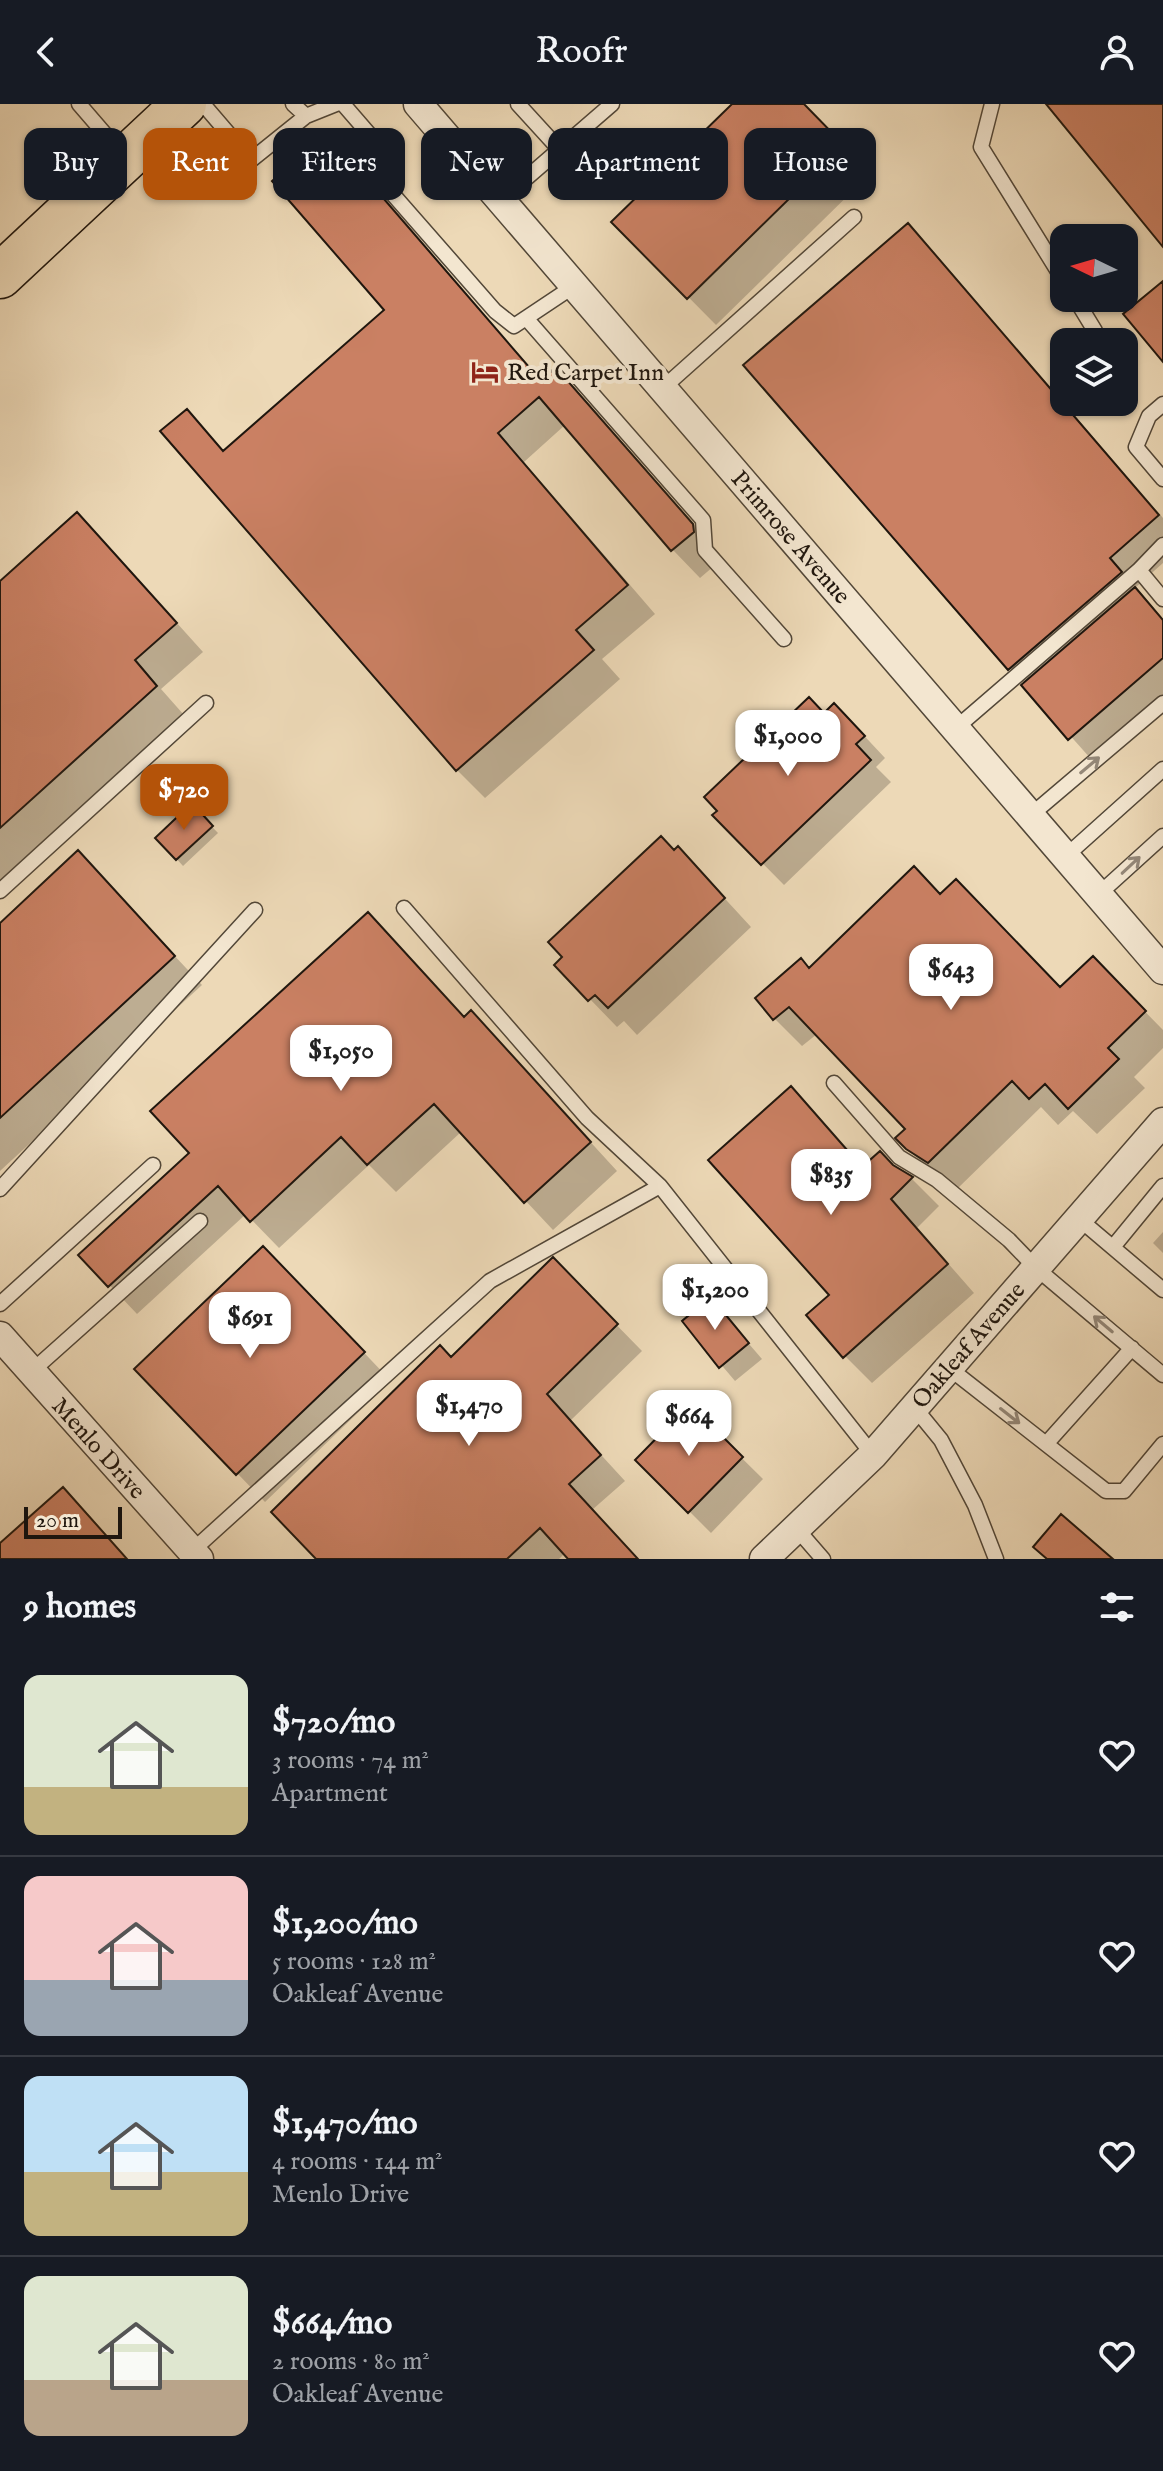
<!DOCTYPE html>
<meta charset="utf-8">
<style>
:root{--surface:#171b24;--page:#20242c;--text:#f1f3f6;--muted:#9ea1a6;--line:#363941;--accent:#b45309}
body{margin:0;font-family:"IM FELL English",serif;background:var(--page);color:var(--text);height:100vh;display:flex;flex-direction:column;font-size:30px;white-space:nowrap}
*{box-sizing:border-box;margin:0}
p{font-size:26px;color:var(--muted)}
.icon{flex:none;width:44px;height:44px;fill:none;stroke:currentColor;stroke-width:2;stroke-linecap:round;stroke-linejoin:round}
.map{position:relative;height:1455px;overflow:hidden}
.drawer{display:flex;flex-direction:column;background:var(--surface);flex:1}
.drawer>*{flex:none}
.hud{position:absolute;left:24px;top:24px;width:1116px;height:72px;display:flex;gap:16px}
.needle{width:52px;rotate:275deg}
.buttons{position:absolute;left:1050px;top:120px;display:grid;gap:16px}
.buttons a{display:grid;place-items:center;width:88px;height:88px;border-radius:16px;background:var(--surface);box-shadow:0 2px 6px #0004;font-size:40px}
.scale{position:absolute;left:24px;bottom:20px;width:98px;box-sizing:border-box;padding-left:8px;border:4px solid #1f160e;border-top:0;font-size:22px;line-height:28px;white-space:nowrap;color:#1f160e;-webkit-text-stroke:6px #f3e6d0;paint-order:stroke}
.price{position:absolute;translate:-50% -68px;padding:0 18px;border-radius:16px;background:#fff;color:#222;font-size:26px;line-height:52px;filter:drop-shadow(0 2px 4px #0008)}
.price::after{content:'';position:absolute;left:50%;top:48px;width:24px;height:18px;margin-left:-12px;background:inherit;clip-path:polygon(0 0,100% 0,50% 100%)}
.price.current{background:var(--accent);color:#fff}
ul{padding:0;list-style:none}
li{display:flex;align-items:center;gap:24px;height:200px;padding:0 24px}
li+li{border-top:2px solid var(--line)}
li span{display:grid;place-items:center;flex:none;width:224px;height:160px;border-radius:16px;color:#555}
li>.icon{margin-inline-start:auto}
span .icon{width:96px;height:96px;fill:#fffc;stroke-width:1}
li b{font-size:34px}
h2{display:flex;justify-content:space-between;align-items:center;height:96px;padding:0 24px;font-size:34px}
.pill{padding:0 28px;border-radius:16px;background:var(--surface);box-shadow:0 2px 6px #0004;font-size:28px;line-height:72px}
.pill.current{background:var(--accent);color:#fff}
header{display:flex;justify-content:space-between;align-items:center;height:104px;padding:0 24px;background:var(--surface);font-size:36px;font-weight:600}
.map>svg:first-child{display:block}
.shadow{fill:#0003}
.building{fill:#ca8063;stroke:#1f160e;stroke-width:2}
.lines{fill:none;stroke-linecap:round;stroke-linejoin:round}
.lane-casing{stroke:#524738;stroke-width:17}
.street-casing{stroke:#524738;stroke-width:31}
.primary-casing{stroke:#1f160e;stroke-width:47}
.lane{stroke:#f3e6d0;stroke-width:14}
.street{stroke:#f3e6d0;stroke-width:28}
.primary{stroke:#edd9b7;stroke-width:44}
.oneway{stroke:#948879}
.labels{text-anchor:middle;stroke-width:8;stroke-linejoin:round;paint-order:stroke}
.poi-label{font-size:24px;fill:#1f160e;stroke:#f3e6d0;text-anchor:start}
.street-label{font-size:24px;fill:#1f160e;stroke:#f3e6d0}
</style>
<header><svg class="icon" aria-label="back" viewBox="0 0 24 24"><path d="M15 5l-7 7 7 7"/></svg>Roofr<svg class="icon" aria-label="person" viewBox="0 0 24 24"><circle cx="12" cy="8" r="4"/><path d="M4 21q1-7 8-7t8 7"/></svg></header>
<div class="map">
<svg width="1163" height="1455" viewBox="0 0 1163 1455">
<rect width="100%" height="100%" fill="#edd9b7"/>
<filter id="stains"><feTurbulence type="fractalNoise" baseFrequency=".0025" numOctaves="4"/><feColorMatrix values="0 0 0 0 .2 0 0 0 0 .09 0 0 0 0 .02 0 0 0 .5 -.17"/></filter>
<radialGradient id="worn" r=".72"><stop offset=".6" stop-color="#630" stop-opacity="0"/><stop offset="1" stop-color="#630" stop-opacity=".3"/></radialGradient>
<!-- shadow -->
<path class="shadow" d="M735 0H802L870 70 716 221 614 118Z
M327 31 355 59 537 271 556 273 559 270 587 298 720 450 721 456 700 474 673 446 565 321 524 358 655 510 602 555 620 575 485 694 457 666 163 328 186 308 225 348 387 206Z
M908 122 935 149 1163 414V459L1136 483 1163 515V593L1091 655 1010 564Z
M104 438 203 548 161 585 184 611 0 777V480Z
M824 611 856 623 885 654 876 663 891 678 784 781 715 711Z
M192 702 218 729 183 762 158 734Z
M675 748 705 773 751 823 637 931 624 917 617 923 557 861Z
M78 749 202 881 0 1067V821Z
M941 792 1060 885 1120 882 1163 926V944L1134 973 1145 984 1097 1030 1073 1007 1058 1021 1041 1003 957 1085 935 1072 907 1044 908 1025 817 930 802 942 774 914 810 866Z
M498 937 617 1067 553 1126 461 1028 396 1088 369 1061 279 1144 246 1110 137 1210 81 1151Z
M791 985 864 1064 895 1065 912 1075 939 1102 917 1124 974 1189 872 1279 845 1252Z
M1163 1128V1149L1153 1139Z
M553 1156 642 1247 570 1317 625 1377 592 1406 637 1455H571L565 1449 559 1455H319L451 1255Z
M291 1172 391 1277 265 1398 137 1265Z
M711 1196 762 1255 735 1277 685 1218Z
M690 1303 763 1375 711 1429 638 1356Z
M63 1385 91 1413 128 1455H0V1441Z"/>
<!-- building -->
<path class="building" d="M732 0H804L844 41 687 195 611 118Z
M1046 0H1163V143Z
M327 29 535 270 545 260 555 271 559 267 693 420 694 428 671 447 539 293 498 329 628 481 576 526 594 546 456 667 160 327 187 305 223 347 384 206 272 77Z
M908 119 1159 411 1110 454 1122 468 1008 566 743 261Z
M1163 177V258L1123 210Z
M77 408 177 519 135 556 157 582 0 724V477Z
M1135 483 1163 516V554L1068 636 1021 581Z
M809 593 824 609 834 599 865 632 856 640 871 656 761 761 712 711 717 707 704 693Z
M192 699 213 722 176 756 155 734Z
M661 732 674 746 678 742 725 794 608 904 595 891 588 897 554 861 562 853 548 838Z
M78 746 175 852 0 1014V819Z
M914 762 940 790 956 775 1060 883 1093 852 1146 907 1108 944 1119 955 1068 1005 1045 980 1029 995 1012 977 928 1059 906 1045 895 1034 905 1025 789 903 773 916 755 894 801 854 809 864Z
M368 808 464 913 471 906 591 1038 524 1099 434 1000 367 1061 341 1033 250 1118 218 1082 108 1183 78 1151 189 1049 150 1007Z
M791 982 862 1063 880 1047 893 1061 913 1073 891 1095 948 1160 843 1254 806 1211 829 1191 708 1056Z
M263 1142 365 1248 236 1371 134 1265Z
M553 1153 618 1220 547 1290 601 1351 569 1380 638 1455H568L540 1424 507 1455H316L271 1408 440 1241 451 1253Z
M711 1193 749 1239 719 1264 682 1217Z
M690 1300 743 1353 688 1409 635 1356Z
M63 1383 127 1455H0V1439Z
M1061 1410 1113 1455H1047L1033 1443Z"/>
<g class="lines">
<!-- lane casing -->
<g class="lane-casing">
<path id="lane" d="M79 0 123 51
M203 0 251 56 306 12
M293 0 306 12 336 0
M343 0 382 45 383 79 495 207 514 222 574 182
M518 0 560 46
M992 0 981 43 1064 177
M501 96 612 0
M1075 194 1095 227
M526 214 703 416 705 446 784 535
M663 284 854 113
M1163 300 1149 312 1136 343 1163 375
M1139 466 1163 441
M956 624 1139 466 1163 495
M1031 711 1163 599
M1066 752 1163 665
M0 787 206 599
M1099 790 1163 732
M404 804 587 1014 660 1082 873 1351
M834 979 899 1053 937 1076 1009 1136 1036 1164 1163 1271
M0 1085 255 806
M1078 1114 1163 1186
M1113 1143 1163 1082
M0 1200 153 1061
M949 1264 1106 1387H1124L1163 1340
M31 1268 200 1117
M914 1303 941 1336 975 1401 996 1455
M1046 1340 1132 1244
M796 1424 823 1455
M192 1447 490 1177 660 1082"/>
</g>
<!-- street casing -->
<g class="street-casing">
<path id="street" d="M418 0 1163 866
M0 1232 199 1455
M764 1455 873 1351 1163 1018"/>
</g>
<!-- primary casing -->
<g class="primary-casing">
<path id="primary" d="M0 172 184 0"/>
</g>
<!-- lane -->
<use href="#lane" class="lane"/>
<!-- street -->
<use href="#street" class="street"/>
<!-- primary -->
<use href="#primary" class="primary"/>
</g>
<!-- one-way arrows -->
<defs><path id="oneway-shaft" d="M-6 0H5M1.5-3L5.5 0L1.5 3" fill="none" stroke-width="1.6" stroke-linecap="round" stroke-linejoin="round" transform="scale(2)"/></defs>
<g class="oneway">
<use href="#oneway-shaft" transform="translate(1090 661) rotate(-40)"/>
<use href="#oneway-shaft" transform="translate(1131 761) rotate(-43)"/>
<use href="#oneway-shaft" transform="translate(1103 1220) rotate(-140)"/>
<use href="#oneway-shaft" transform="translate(1010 1312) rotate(38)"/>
</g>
<!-- icons -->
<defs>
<g id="hotel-bare" transform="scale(2.16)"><path d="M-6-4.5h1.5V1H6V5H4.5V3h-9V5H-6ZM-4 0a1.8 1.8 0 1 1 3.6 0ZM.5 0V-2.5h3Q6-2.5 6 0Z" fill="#8f2418" stroke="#f3e6d0" stroke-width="2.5" paint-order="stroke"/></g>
</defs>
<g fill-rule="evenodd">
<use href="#hotel-bare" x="485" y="268"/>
</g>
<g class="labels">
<!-- poi labels -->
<g class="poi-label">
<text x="507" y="276">Red Carpet Inn</text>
</g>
<!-- street labels -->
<g class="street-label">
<text transform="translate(791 433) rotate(49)" y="8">Primrose Avenue</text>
<text transform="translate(968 1241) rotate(-49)" y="8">Oakleaf Avenue</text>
<text transform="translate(99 1344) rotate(48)" y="8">Menlo Drive</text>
</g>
</g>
<rect width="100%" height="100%" filter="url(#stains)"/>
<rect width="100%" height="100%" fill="url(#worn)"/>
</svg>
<div class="buttons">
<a><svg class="needle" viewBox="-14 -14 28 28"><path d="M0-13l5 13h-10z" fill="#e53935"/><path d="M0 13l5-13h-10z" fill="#9ea1a6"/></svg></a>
<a><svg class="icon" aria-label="layers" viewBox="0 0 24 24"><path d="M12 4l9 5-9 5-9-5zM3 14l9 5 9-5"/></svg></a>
</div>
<div class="scale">20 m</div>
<b class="price" style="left:788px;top:674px">$1,000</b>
<b class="price current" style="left:184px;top:728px">$720</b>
<b class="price" style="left:951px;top:908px">$643</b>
<b class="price" style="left:341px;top:989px">$1,050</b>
<b class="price" style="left:831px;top:1113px">$835</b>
<b class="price" style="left:715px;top:1228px">$1,200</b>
<b class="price" style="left:250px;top:1256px">$691</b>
<b class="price" style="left:469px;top:1344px">$1,470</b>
<b class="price" style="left:689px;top:1354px">$664</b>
<div class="hud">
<a class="pill">Buy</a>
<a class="pill current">Rent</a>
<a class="pill">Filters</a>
<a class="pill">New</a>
<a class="pill">Apartment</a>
<a class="pill">House</a>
</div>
</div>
<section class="drawer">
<h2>9 homes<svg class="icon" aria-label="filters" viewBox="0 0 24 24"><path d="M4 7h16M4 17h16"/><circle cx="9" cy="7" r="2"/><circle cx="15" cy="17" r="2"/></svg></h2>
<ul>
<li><span style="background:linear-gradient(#dfe7d0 70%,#c2b280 0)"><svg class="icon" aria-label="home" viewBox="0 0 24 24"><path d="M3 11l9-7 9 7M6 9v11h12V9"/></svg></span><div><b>$720/mo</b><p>3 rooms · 74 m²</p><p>Apartment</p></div><svg class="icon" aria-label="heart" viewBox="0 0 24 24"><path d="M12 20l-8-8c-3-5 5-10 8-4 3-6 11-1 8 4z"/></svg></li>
<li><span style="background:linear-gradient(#f6c9c9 65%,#9aa5b1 0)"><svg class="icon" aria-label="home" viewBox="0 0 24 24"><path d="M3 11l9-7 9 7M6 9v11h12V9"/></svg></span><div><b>$1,200/mo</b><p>5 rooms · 128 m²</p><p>Oakleaf Avenue</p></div><svg class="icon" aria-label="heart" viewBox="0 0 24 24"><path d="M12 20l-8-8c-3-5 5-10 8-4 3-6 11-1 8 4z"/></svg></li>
<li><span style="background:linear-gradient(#bfe0f5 60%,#c2b280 0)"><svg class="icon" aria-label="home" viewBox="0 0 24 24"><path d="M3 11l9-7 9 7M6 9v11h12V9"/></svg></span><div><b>$1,470/mo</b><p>4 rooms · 144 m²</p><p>Menlo Drive</p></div><svg class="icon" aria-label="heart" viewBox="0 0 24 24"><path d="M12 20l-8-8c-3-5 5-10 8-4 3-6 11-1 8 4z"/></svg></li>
<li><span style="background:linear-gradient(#dfe7d0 65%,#b9a48a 0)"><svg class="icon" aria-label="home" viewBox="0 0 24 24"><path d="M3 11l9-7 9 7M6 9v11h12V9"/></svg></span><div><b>$664/mo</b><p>2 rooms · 80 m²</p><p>Oakleaf Avenue</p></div><svg class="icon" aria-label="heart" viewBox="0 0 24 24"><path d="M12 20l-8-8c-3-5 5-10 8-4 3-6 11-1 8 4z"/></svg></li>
</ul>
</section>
